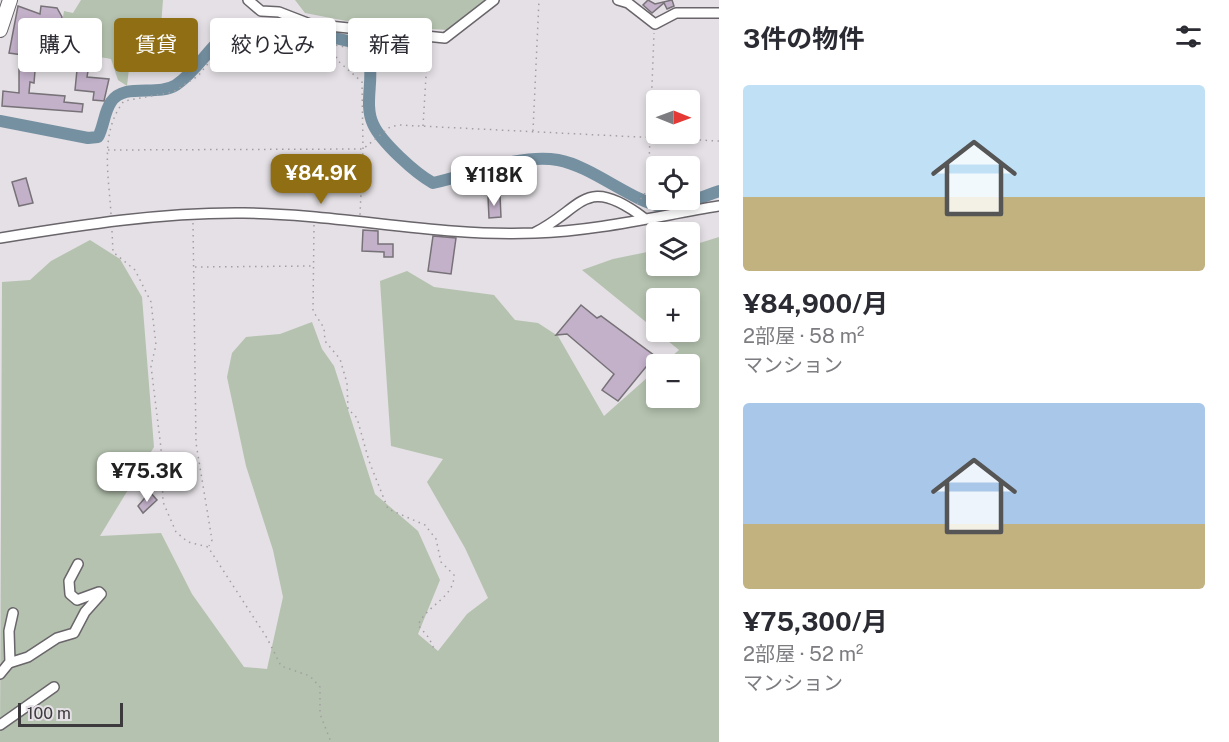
<!DOCTYPE html>
<html lang="ja">
<meta charset="utf-8">
<style>
:root{--surface:#fff;--page:#f2f2f3;--text:#2b2b33;--muted:#7c7c81;--accent:#906f14}
body{margin:0;font-family:"Public Sans","Noto Sans JP",sans-serif;background:var(--page);color:var(--text);height:100vh;display:flex;flex-direction:column;font-size:22px;white-space:nowrap}
*{box-sizing:border-box;margin:0}
p{font-size:20px;color:var(--muted)}
.icon{flex:none;width:33px;height:33px;fill:none;stroke:currentColor;stroke-width:2;stroke-linecap:round;stroke-linejoin:round}
.map{position:relative;flex:1;overflow:hidden}
.drawer{display:flex;flex-direction:column;background:var(--surface);width:510px}
.drawer>*{flex:none}
.hud{position:absolute;left:18px;top:18px;width:570px;height:54px;display:flex;gap:12px}
.needle{width:39px;rotate:91deg}
.fabs{position:absolute;left:646px;top:90px;display:grid;gap:12px}
.fabs a{display:grid;place-items:center;width:54px;height:54px;border-radius:6px;background:var(--surface);box-shadow:0 3px 9px #0003;font-size:30px}
.scale{position:absolute;left:18px;bottom:15px;width:105px;box-sizing:border-box;padding-left:6px;border:3px solid #3c3a3c;border-top:0;font-size:16px;line-height:21px;white-space:nowrap;color:#3c3a3c;-webkit-text-stroke:4px #e4e0e5;paint-order:stroke}
.price{position:absolute;translate:-50% -51px;padding:0 14px;border-radius:12px;background:#fff;color:#222;font-size:20px;line-height:39px;filter:drop-shadow(0 2px 3px #0008)}
.price::after{content:'';position:absolute;left:50%;top:36px;width:18px;height:14px;margin-left:-9px;background:inherit;clip-path:polygon(0 0,100% 0,50% 100%)}
.price.selected{background:var(--accent);color:#fff}
ul{padding:0;list-style:none}
li{display:grid;align-content:center;gap:12px;height:318px;padding:0 24px}
li span{display:grid;place-items:center;height:186px;border-radius:6px;color:#555}
li>.icon{margin-inline-start:auto}
span .icon{width:108px;height:108px;fill:#fffc;stroke-width:1}
li b{font-size:26px}
h2{display:flex;justify-content:space-between;align-items:center;height:72px;padding:0 24px;font-size:26px}
.pill{padding:0 21px;border-radius:6px;background:var(--surface);box-shadow:0 3px 9px #0003;font-size:21px;line-height:54px}
.pill.selected{background:var(--accent);color:#fff}
main{display:flex;flex:1;min-height:0}
.map>svg:first-child{display:block}
.green{fill:#b5c2af}
.lines{fill:none;stroke-linecap:round;stroke-linejoin:round}
.river{stroke:#7590a1;stroke-width:12}
.building{fill:#c3b1ca;stroke:#767277;stroke-width:1.5}
.minor-casing{stroke:#69656a;stroke-width:12}
.highway-casing{stroke:#69656a;stroke-width:16}
.path{stroke:#a29fa3;stroke-width:1.5;stroke-dasharray:1.5 4.5;stroke-linecap:butt}
.minor{stroke:#fff;stroke-width:9}
.highway{stroke:#fff;stroke-width:14}
</style>
<main>
<div class="map">
<svg width="719" height="742" viewBox="0 0 719 742">
<rect width="100%" height="100%" fill="#e4e0e5"/>
<!-- green -->
<path class="green" d="M81 0H163L161 26 152 45 135 53 130 60 127 86 118 80 111 59C90 54 80 62 63 60L58 46 64 11 73 13Z
M295 0H485L447 30 367 25 305 13Z
M719 237V742H0L2 282 30 280 51 261 90 240 120 259 142 297 154 447 100 536 161 533 192 594 244 667 267 669 283 597 273 550 246 466 227 377 232 353 246 337 280 334 312 322 322 349 334 366 375 494 418 531 440 580 418 634 438 651 467 614 488 598 465 548 427 482 443 459 391 446 380 281 407 271 434 287 494 295 515 320 538 323 558 336 604 416 657 369V398H690V364H663L679 350 657 332H690V298H657V331L582 270 613 259 657 250V266H690V246Z"/>
<g class="lines">
<!-- river -->
<path class="river" d="M0 121 88 138 98 137C104 126 104 112 111 102 124 82 157 97 176 85 194 73 205 54 221 39 254 9 319 37 359 43 382 65 361 98 373 124 381 142 415 173 433 183 470 175 520 153 558 160 592 166 634 203 662 206 679 207 703 197 719 191"/>
</g>
<!-- building -->
<path class="building" d="M648 0 655 4 672 0 674 6 667 9 664 3 652 13 643 5Z
M18 6 40 14 41 6 57 8 62 17 56 35H37L36 43 32 42 30 56 9 53Z
M19 69 35 71 34 83 30 82 29 93 65 96 64 102 83 104 82 112 2 106 3 91 19 93Z
M77 70 88 71 87 77 109 79 104 101 93 100 94 92 75 90Z
M26 178 33 203 19 206 12 182Z
M500 196 501 217 489 218 488 197Z
M363 230 378 231V244H393V257H384V252L362 251Z
M433 236 456 238 451 274 428 271Z
M581 305 597 318 601 316 655 356 618 401 602 390 614 374 567 334 556 335Z
M150 492 157 500 143 513 138 506Z"/>
<g class="lines">
<!-- minor casing -->
<g class="minor-casing">
<path id="minor" d="M248 0 261 11 279 12 310 24 445 38 494 0
M618 0 628 3 655 24 676 13H719
M534 233C583 209 584 173 644 218
M0 238C81 225 162 212 244 213 341 214 438 237 535 233 597 231 658 216 719 206
M10 663 9 631 13 613
M0 674 9 663 28 657 57 638 74 633 85 612 101 594 99 592 77 600 70 594 69 581 78 564
M0 725 54 687"/>
</g>
<!-- highway casing -->
<g class="highway-casing">
<path id="highway" d="M0 30 10 0"/>
</g>
<!-- path -->
<path class="path" d="M334 45 337 60 362 82 363 149 360 215
M423 126 428 44
M533 131 539 0
M108 150 363 149 390 127 399 125 719 141
M637 204 648 189 654 33
M111 214C109 177 99 132 124 101L173 92 198 76 223 45 268 29H278L303 38 354 49
M193 223 196 443 212 540 209 546
M314 225 313 311 324 328 325 341 340 359 347 383 348 409 357 418 369 461 388 509 425 525 436 539 441 562 454 575C454 598 428 604 418 625L429 638 435 651
M112 231 113 252 135 270 151 302 156 345 151 366 161 448 163 502 176 532 188 542 208 547 267 638 281 666 310 676 320 687V714L331 742
M195 267 313 266"/>
<!-- minor -->
<use href="#minor" class="minor"/>
<!-- highway -->
<use href="#highway" class="highway"/>
</g>
</svg>
<div class="fabs">
<a><svg class="needle" viewBox="-14 -14 28 28"><path d="M0-13l5 13h-10z" fill="#e53935"/><path d="M0 13l5-13h-10z" fill="#7c7c81"/></svg></a>
<a><svg class="icon" aria-label="locate" viewBox="0 0 24 24"><circle cx="12" cy="12" r="6"/><path d="M12 2v4M12 18v4M2 12h4M18 12h4"/></svg></a>
<a><svg class="icon" aria-label="layers" viewBox="0 0 24 24"><path d="M12 4l9 5-9 5-9-5zM3 14l9 5 9-5"/></svg></a>
<a>+</a>
<a>−</a>
</div>
<div class="scale">100 m</div>
<b class="price selected" style="left:321px;top:205px">¥84.9K</b>
<b class="price" style="left:494px;top:207px">¥118K</b>
<b class="price" style="left:147px;top:503px">¥75.3K</b>
<div class="hud">
<a class="pill">購入</a>
<a class="pill selected">賃貸</a>
<a class="pill">絞り込み</a>
<a class="pill">新着</a>
</div>
</div>
<section class="drawer">
<h2>3件の物件<svg class="icon" aria-label="filters" viewBox="0 0 24 24"><path d="M4 7h16M4 17h16"/><circle cx="9" cy="7" r="2"/><circle cx="15" cy="17" r="2"/></svg></h2>
<ul>
<li><span style="background:linear-gradient(#bfe0f5 60%,#c2b280 0)"><svg class="icon" aria-label="home" viewBox="0 0 24 24"><path d="M3 11l9-7 9 7M6 9v11h12V9"/></svg></span><div><b>¥84,900/月</b><p>2部屋 · 58 m²</p><p>マンション</p></div></li>
<li><span style="background:linear-gradient(#a9c7e8 65%,#c2b280 0)"><svg class="icon" aria-label="home" viewBox="0 0 24 24"><path d="M3 11l9-7 9 7M6 9v11h12V9"/></svg></span><div><b>¥75,300/月</b><p>2部屋 · 52 m²</p><p>マンション</p></div></li>
</ul>
</section>
</main>
